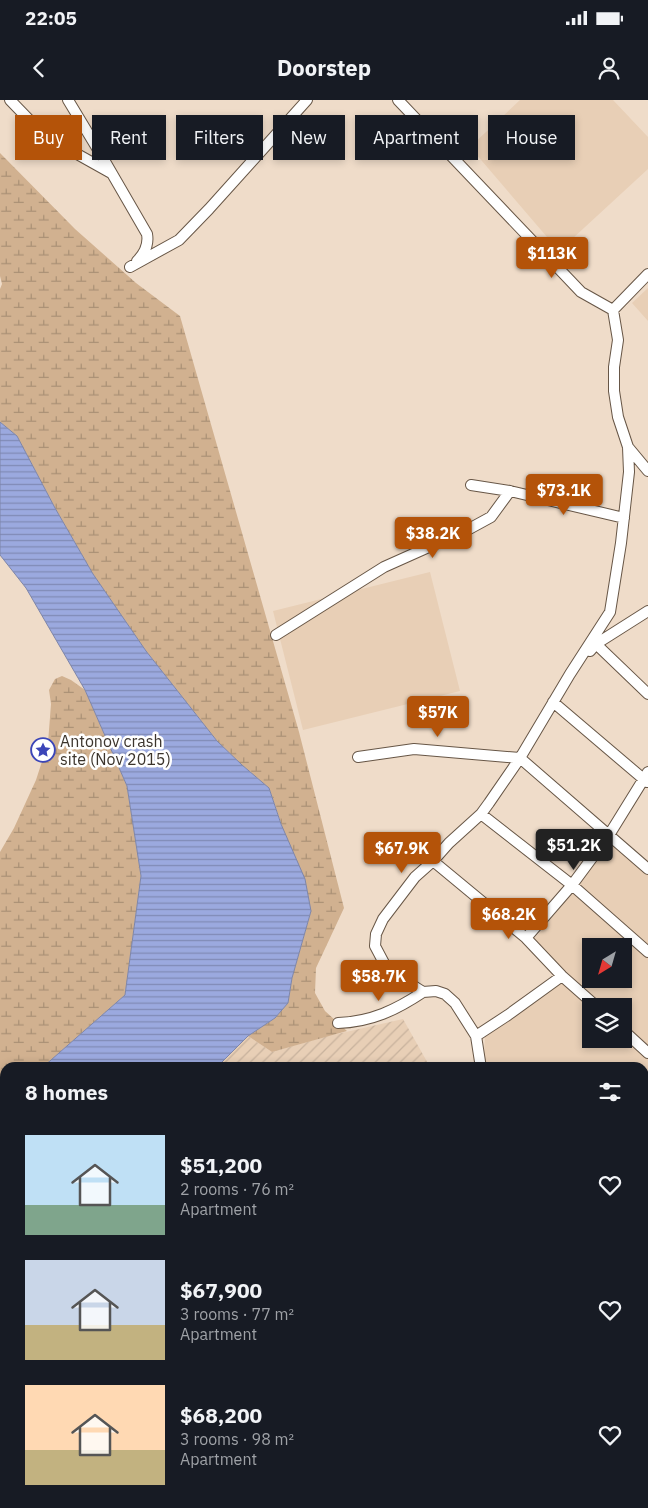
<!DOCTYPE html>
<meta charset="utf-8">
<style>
:root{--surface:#171b24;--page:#242831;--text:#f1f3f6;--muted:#9ea1a6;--accent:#b45309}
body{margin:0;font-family:"IBM Plex Sans",sans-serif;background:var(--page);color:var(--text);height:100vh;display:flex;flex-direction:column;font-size:19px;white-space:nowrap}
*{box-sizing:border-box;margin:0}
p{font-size:16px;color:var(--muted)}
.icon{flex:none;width:28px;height:28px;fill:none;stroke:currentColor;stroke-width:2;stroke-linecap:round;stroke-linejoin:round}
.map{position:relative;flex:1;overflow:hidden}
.side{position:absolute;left:0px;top:962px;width:649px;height:446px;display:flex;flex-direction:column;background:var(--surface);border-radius:15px 15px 0 0;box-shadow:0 2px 8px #0003}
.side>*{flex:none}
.banner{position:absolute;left:15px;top:15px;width:619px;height:45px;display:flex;gap:10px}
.needle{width:32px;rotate:217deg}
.buttons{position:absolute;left:582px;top:838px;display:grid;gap:10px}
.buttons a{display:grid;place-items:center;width:50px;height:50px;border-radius:0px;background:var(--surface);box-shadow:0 2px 8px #0003;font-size:25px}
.price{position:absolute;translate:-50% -42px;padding:0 11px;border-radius:5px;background:var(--accent);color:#fff;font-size:16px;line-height:32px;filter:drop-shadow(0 1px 2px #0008)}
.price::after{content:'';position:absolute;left:50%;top:30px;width:15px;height:11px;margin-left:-8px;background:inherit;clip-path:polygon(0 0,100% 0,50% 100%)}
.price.on{background:#222;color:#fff}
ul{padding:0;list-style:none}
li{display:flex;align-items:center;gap:15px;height:125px;padding:0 25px}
li span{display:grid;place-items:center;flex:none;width:140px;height:100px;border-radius:0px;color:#555}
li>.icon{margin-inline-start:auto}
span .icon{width:60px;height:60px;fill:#fffc;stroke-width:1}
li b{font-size:21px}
h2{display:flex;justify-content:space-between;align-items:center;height:60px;padding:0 25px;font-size:21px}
.pill{padding:0 18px;border-radius:0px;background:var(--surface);box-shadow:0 2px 8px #0003;font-size:18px;line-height:45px}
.pill.on{background:var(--accent);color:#fff}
.status{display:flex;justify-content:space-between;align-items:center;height:35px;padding:0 25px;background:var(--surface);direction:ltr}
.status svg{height:14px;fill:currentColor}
header{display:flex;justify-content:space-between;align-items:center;height:65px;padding:0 25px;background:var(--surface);font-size:22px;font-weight:700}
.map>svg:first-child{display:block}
.built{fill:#e8cfb6;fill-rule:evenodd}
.industrial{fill:url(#industrial-furrows)}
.wetland{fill:url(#wetland-marsh)}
.water{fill:url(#water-rules);stroke:#7e86a9}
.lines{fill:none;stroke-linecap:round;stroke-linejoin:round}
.minor-casing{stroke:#675646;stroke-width:12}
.minor{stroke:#fff;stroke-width:10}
.labels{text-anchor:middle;stroke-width:5;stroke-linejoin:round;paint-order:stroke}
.poi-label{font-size:16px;fill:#3b342c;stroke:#fff;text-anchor:start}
</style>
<div class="status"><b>22:05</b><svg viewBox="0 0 49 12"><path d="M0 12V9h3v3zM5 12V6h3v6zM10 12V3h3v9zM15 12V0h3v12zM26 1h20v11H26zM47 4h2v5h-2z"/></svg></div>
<header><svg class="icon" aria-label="back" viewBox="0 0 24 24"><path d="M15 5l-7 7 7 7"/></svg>Doorstep<svg class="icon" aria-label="person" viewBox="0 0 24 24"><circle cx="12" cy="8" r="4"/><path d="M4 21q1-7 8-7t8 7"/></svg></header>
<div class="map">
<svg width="648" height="1408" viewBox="0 0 648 1408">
<defs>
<pattern id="industrial-furrows" width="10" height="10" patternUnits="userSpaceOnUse" patternTransform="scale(1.25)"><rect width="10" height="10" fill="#e8cfb6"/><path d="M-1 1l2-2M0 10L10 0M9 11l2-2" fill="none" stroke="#c8b29d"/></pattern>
<pattern id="wetland-marsh" width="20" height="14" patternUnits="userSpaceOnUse" patternTransform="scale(1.25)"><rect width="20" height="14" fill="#d1b190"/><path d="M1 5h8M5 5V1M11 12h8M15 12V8" fill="none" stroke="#ab9176"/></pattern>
<pattern id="water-rules" width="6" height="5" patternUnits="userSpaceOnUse" patternTransform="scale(1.25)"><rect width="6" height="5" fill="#9ba9df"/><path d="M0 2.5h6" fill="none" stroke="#808ab5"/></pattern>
</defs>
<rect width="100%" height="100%" fill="#efdcc9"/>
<!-- built -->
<path class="built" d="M520 0H613L648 37V69L559 151 470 47Z
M648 188V221L632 203Z
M430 472 460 591 303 630 273 511Z
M610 741 648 773V1001L644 1006V968L485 967 484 957 485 937 497 927 565 877 530 844 577 787ZM591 846H624V879H591ZM591 906H624V939H591Z
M644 1066 648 1408H58L57 1404H644Z"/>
<!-- industrial -->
<path class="industrial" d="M403 919 430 967 217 968 248 936 272 952 324 937Z"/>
<!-- wetland -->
<path class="wetland" d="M0 53 75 129 136 183 180 216 299 632 344 808 316 868 315 893 325 911 347 931 272 952 248 936 275 918 288 903 292 878 311 811 269 688 242 665 217 641 146 551 93 474 55 408 17 336 0 322V189L2 184 0 176Z
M62 576 71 580 85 590 127 686 141 776 125 895 43 967 5 968V1001L0 1005V752L14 728 36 680 48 643 51 604 49 590 55 579Z
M648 1028V1408H554L553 1404H644V1032Z"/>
<!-- water -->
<path class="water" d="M0 322 17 336 55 408 93 474 146 551 217 641 242 665 269 688 281 724 305 779 311 811 292 878 288 903 275 918 248 936 217 967H43L125 895 141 776 127 686 85 590 26 488 0 455Z
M5 1001V1181L0 1178V1005Z"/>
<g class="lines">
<!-- minor casing -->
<g class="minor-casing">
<path id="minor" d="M10 0 38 29 52 40 111 73
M68 0 103 58 147 134C149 145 145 153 137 161
M398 0 581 192 613 210 618 240 614 267V291L618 317 628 347 648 371
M130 167 179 140 209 109 307 0
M613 210 648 174
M510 391 624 418
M276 535 384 467 469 429 491 417 510 391 471 385
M596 544 648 594
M590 551 596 544 648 511
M553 602 647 682
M358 657 414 649 520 658 648 769
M481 714 572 785 648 852
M433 761 526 838 562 876 596 906
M526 838 572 785 609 735 648 672
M338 923C371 922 396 910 423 892
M624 931 648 953
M476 936 508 915 562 876
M481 968 476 936 455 903 445 894 436 891 423 892 401 878 384 863 375 846 376 834 383 819 415 777 433 761 449 743 481 714 489 703 520 658 570 574 610 512 621 443 629 372 628 347
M0 1220 5 1231
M0 1287 5 1285
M50 1404V1408"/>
</g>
<!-- minor -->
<use href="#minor" class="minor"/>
</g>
<!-- icons -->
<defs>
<g id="sight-ring" transform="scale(1.25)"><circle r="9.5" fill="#fff" stroke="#3b45b8" stroke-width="1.5"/><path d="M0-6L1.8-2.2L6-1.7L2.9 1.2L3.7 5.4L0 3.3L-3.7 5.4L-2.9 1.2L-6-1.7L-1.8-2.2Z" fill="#3b45b8"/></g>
</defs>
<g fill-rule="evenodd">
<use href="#sight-ring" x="43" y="650"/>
</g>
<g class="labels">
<!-- poi labels -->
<g class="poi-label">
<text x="60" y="647">Antonov crash<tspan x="60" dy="18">site (Nov 2015)</tspan></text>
</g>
</g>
</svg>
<div class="buttons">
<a><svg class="needle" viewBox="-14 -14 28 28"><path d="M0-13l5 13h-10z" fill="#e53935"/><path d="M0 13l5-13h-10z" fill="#9ea1a6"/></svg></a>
<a><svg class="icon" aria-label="layers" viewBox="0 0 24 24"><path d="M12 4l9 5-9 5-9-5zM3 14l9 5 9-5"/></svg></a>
</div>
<b class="price" style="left:552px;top:179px">$113K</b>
<b class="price" style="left:564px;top:416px">$73.1K</b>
<b class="price" style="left:433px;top:459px">$38.2K</b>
<b class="price" style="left:438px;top:638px">$57K</b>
<b class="price on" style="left:574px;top:771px">$51.2K</b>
<b class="price" style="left:402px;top:774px">$67.9K</b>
<b class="price" style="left:509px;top:840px">$68.2K</b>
<b class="price" style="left:379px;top:902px">$58.7K</b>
<div class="banner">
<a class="pill on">Buy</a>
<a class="pill">Rent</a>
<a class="pill">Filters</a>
<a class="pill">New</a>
<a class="pill">Apartment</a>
<a class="pill">House</a>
</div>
<section class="side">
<h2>8 homes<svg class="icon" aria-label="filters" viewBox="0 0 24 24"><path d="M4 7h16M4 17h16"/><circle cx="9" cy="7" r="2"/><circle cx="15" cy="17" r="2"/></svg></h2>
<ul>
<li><span style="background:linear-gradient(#bfe0f5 70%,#7fa58c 0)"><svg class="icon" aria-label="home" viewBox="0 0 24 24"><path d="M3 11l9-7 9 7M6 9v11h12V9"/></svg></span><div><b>$51,200</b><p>2 rooms · 76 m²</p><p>Apartment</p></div><svg class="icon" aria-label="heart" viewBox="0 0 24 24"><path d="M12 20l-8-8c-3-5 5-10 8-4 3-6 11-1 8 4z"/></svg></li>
<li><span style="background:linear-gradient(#c9d6e8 65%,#c2b280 0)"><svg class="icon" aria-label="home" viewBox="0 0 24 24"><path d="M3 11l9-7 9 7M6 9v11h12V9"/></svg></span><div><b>$67,900</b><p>3 rooms · 77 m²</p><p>Apartment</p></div><svg class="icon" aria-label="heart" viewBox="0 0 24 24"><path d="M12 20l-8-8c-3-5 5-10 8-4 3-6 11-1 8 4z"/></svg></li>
<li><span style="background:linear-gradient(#ffd9b3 65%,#c2b280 0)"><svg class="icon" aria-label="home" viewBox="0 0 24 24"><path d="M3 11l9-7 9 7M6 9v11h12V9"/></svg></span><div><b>$68,200</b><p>3 rooms · 98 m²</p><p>Apartment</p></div><svg class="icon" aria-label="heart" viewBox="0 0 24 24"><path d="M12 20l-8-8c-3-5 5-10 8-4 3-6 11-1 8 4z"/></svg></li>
</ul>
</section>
</div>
